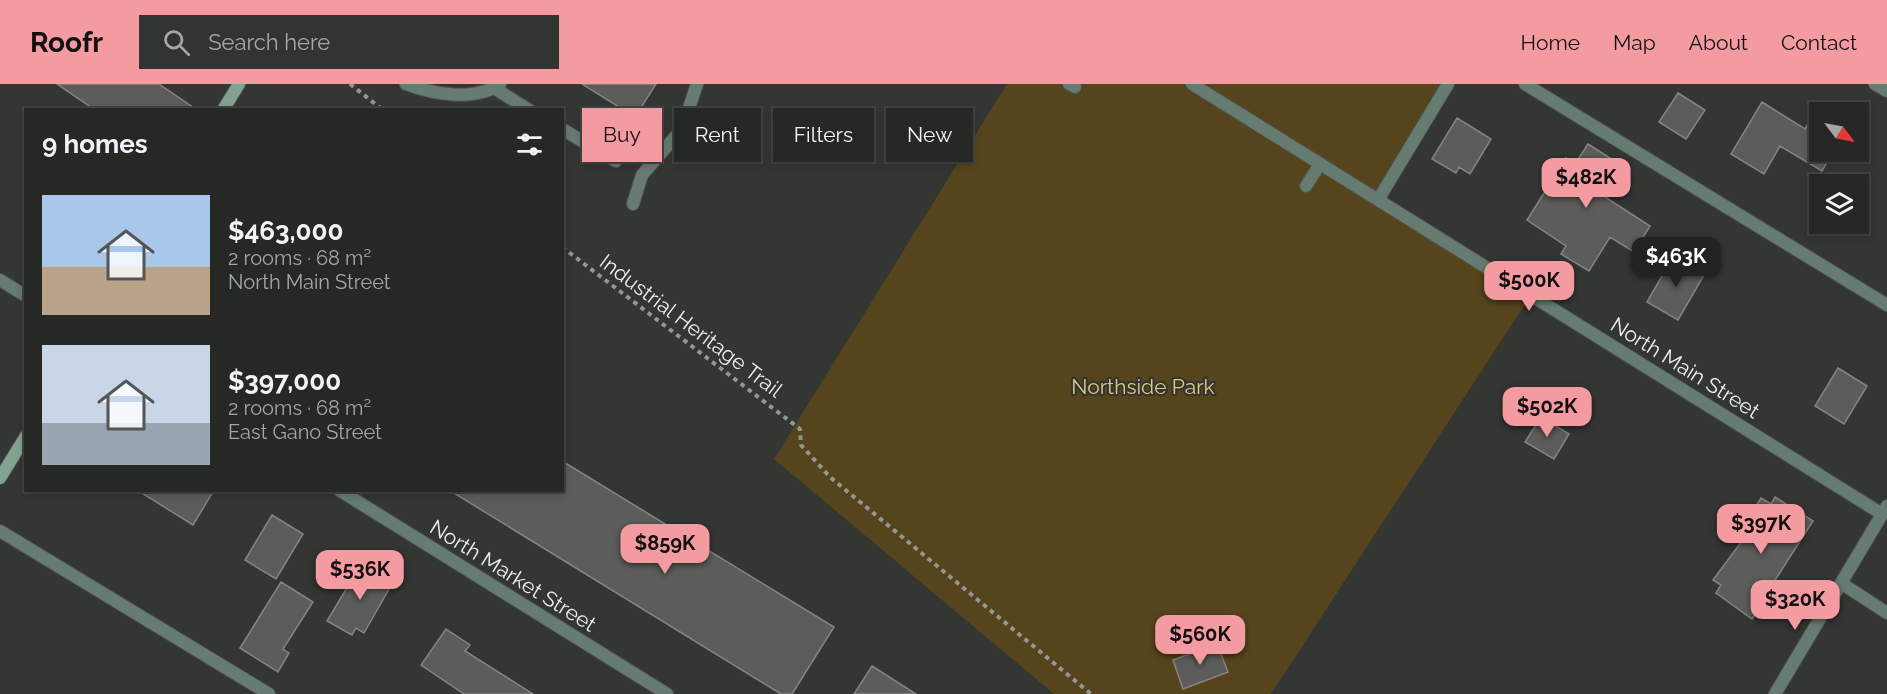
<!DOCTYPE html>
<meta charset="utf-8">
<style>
:root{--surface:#262826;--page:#323432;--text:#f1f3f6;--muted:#a4a6a7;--line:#424443;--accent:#f49aa1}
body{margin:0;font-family:Raleway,sans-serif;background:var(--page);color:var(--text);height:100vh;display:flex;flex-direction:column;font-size:22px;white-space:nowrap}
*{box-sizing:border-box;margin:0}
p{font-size:20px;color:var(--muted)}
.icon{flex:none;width:33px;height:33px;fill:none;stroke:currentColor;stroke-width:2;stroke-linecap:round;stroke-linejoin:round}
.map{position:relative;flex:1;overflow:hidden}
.details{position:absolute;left:24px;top:24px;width:540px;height:384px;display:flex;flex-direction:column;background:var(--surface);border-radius:0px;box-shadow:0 3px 9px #0003,0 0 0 2px var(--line)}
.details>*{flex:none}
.hud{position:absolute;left:582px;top:24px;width:570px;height:54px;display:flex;gap:12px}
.needle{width:39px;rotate:122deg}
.buttons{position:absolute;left:1809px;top:18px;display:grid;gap:12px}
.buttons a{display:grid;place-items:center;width:60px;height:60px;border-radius:0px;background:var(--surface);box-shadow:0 3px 9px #0003,0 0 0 2px var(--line);font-size:30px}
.price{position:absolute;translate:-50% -51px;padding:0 14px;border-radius:12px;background:var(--accent);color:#111;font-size:20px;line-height:39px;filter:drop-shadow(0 2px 3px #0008)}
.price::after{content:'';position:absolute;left:50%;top:36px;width:18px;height:14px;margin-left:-9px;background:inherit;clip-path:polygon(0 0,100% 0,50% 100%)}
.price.selected{background:#222;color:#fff}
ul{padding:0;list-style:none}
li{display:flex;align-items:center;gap:18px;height:150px;padding:0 18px}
li span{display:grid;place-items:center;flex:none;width:168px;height:120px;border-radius:0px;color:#555}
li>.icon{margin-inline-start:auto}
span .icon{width:72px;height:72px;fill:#fffc;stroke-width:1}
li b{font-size:26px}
h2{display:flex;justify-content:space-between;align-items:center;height:72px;padding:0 18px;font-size:26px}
.pill{padding:0 21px;border-radius:0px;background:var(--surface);box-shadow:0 3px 9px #0003,0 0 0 2px var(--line);font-size:21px;line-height:54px}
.pill.selected{background:var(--accent);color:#111}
header{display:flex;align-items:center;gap:36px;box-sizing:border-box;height:84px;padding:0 30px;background:var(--accent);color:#111}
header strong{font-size:28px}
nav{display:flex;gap:33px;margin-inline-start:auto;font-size:21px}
.search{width:420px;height:54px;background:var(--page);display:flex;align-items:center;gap:15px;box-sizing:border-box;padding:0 21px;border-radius:0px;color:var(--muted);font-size:22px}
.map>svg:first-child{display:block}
.green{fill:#56451c}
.building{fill:#5c5c58;stroke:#848581;stroke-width:1.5}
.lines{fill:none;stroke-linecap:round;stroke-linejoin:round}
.lane-casing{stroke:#505350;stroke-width:14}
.street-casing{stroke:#505350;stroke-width:14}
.secondary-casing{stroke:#505350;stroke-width:14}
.path{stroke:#939693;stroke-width:4;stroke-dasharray:4.5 4.5;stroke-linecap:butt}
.lane{stroke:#677c70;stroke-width:12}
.street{stroke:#677c70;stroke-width:12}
.secondary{stroke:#83a390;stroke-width:12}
.labels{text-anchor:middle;stroke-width:4.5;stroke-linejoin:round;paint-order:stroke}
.street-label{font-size:21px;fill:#ebedeb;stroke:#333632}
.park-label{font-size:21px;fill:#e3c57d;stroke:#333632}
</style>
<header>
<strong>Roofr</strong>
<div class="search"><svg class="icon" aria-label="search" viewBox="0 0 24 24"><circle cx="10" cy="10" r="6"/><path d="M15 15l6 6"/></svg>Search here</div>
<nav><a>Home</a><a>Map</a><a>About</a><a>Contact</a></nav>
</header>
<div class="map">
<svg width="1887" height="610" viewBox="0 0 1887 610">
<rect width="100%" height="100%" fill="#333632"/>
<!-- green -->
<path class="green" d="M1007 0H1449L1378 116 1531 211 1271 610H1054L774 375Z"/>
<!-- building -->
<path class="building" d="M57 0H159L197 26H95Z
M582 0H656L635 33Z
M1678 9 1705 26 1686 55 1659 38Z
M1762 18 1805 45 1819 21 1831 28H1820V68H1833L1822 87 1780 62 1764 90 1731 70Z
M1457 34 1491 55 1470 90 1459 83 1456 89 1432 75Z
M1588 60 1624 83 1605 113 1650 142 1634 168 1610 153 1589 187 1561 170 1566 162 1527 136 1566 74 1575 80Z
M1673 173 1704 191 1678 236 1647 218Z
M1838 284 1867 302 1844 340 1815 322Z
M1541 333 1569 350 1554 375 1525 358Z
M562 377 834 543 792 610H781L449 406H562Z
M137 406H214L193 441Z
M1775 413 1813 437 1770 504 1773 506 1752 535 1716 509 1721 501 1713 496 1745 453 1739 449 1761 414 1771 420Z
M272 431 303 450 276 495 245 476Z
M361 480 393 498 364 549 356 544 352 551 327 537Z
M281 498 313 518 283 565 289 569 278 588 240 564Z
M446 545 470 561 465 567 533 610H464L421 581Z
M1217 560 1228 588 1183 605 1173 576Z
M872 582 916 610H854Z"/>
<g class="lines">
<!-- lane casing -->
<g class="lane-casing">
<path id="lane" d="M406 0C433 10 474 18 500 0
M1069 0 1075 3
M1525 0 1887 221
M494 4 529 26
M562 45 616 77
M1306 102 1320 80
M633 120 642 91 682 45 697 0
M0 447 269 610"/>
</g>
<!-- street casing -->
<g class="street-casing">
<path id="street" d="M1192 0 1882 430
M1875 0 1887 7
M1378 116 1448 0
M0 196 26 212
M339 406 667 610
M1841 499 1887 529
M1775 610 1887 422"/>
</g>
<!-- secondary casing -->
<g class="secondary-casing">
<path id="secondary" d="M223 26 239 0
M0 394 26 352"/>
</g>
<!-- path -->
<path class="path" d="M350 0 383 26
M562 163 800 345 801 361 830 393 1091 610"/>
<!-- lane -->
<use href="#lane" class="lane"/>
<!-- street -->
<use href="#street" class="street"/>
<!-- secondary -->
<use href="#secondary" class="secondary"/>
</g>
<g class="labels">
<!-- street labels -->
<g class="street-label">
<text transform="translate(691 242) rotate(37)" y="7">Industrial Heritage Trail</text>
<text transform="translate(1685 284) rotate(32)" y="7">North Main Street</text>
<text transform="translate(513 492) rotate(32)" y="7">North Market Street</text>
</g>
<!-- park labels -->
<g class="park-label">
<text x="1143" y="310">Northside Park</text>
</g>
</g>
</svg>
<div class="buttons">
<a><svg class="needle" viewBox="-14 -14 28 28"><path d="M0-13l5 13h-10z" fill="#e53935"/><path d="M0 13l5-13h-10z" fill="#a4a6a7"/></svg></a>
<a><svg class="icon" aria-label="layers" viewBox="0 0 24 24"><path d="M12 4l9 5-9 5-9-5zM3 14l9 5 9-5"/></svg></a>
</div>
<b class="price" style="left:1586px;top:125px">$482K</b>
<b class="price selected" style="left:1676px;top:204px">$463K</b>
<b class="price" style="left:1529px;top:228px">$500K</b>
<b class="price" style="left:1547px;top:354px">$502K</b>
<b class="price" style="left:1761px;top:471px">$397K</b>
<b class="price" style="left:665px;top:491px">$859K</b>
<b class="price" style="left:360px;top:517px">$536K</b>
<b class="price" style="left:1795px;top:547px">$320K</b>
<b class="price" style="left:1200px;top:582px">$560K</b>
<div class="hud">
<a class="pill selected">Buy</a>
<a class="pill">Rent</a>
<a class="pill">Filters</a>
<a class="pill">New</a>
</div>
<section class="details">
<h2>9 homes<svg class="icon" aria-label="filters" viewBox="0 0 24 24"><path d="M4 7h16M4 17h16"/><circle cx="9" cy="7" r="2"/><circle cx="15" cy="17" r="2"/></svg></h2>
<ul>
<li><span style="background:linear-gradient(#a9c7e8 60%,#b9a48a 0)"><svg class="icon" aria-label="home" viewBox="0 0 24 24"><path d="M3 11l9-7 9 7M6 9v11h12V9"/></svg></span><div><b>$463,000</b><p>2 rooms · 68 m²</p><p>North Main Street</p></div></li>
<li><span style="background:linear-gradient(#c9d6e8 65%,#9aa5b1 0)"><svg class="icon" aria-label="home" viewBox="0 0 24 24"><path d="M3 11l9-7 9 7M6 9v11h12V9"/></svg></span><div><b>$397,000</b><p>2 rooms · 68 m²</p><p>East Gano Street</p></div></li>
</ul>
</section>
</div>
